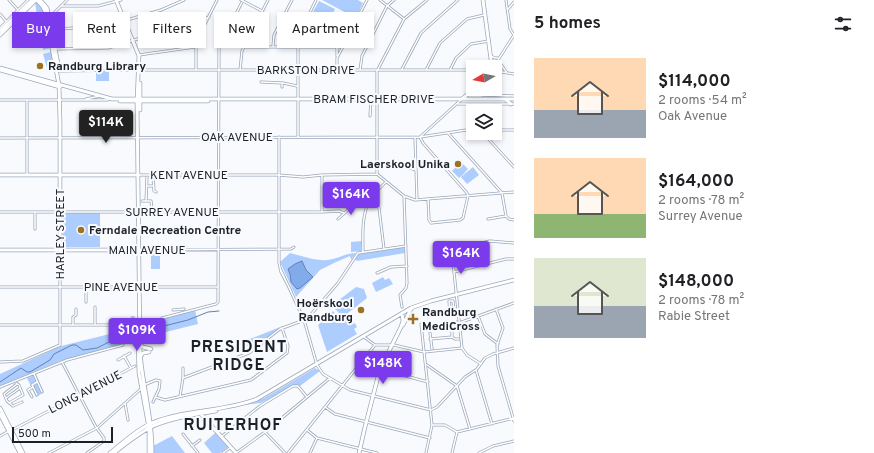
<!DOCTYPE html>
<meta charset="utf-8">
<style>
:root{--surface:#fff;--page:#f6f6f6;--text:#202124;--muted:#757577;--accent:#7c3aed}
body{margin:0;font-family:Overpass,sans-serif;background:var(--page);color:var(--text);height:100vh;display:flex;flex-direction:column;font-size:15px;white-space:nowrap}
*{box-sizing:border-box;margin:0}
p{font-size:13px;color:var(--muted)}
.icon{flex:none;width:22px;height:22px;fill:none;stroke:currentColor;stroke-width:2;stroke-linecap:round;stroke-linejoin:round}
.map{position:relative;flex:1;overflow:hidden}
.side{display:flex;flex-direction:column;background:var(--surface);width:360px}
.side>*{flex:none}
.top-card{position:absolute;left:12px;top:12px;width:380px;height:36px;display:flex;gap:8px}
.needle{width:26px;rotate:260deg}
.tools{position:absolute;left:466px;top:60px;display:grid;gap:8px}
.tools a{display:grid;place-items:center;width:36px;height:36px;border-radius:0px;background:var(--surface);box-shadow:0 2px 6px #0003;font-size:20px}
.scale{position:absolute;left:12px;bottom:10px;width:101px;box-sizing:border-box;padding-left:4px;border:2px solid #1c2027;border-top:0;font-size:11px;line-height:14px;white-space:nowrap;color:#1c2027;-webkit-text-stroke:3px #f8fafe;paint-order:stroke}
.price{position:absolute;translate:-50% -34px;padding:0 9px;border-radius:4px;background:var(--accent);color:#fff;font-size:13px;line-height:26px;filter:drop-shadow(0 1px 2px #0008)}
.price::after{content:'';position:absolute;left:50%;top:24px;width:12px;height:9px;margin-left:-6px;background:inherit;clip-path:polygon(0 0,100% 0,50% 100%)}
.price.on{background:#222;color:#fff}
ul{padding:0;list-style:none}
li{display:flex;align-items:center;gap:12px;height:100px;padding:0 20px}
li span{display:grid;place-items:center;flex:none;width:112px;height:80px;border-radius:0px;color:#555}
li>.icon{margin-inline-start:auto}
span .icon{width:48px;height:48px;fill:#fffc;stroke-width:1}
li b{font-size:17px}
h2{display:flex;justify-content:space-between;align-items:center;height:48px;padding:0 20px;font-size:17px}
.pill{padding:0 14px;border-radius:0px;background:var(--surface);box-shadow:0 2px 6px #0003;font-size:14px;line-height:36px}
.pill.on{background:var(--accent);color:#fff}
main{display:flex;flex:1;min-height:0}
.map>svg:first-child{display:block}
.green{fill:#adcdff}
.water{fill:#82abeb;stroke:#6381b0}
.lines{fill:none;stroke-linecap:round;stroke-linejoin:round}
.stream{stroke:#6381b0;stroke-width:1}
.street-casing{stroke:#9ca8b9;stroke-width:3}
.secondary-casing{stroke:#9ca8b9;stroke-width:4.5}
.street{stroke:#fff;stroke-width:1.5}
.secondary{stroke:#fff;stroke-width:3}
.poi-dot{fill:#9d7322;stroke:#f8fafe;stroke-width:1.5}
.labels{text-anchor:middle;stroke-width:4;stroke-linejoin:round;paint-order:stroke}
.poi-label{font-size:12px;font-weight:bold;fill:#1c2027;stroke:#f8fafe;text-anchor:start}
.street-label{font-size:12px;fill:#1c2027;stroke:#f8fafe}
.district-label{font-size:16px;font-weight:bold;letter-spacing:1px;fill:#1c2027;stroke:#f8fafe}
</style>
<main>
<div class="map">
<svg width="514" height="453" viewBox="0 0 514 453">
<rect width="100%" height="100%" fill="#f8fafe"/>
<!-- green -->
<path class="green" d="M322 0H358L363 3 356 18Z
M319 1 335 9 317 43 301 34Z
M36 2 44 10 51 48 43 50 35 3Z
M51 52 52 53 54 67 47 68 43 54Z
M96 72H109V81H96Z
M461 162 468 169 464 173 467 171 459 178 452 171Z
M473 167 479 175 467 184 461 177Z
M62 213H100V247H63Z
M362 241 361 251 351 252V242Z
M404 247 405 253 357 261 355 259 358 254Z
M151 252H160V269H151Z
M290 253C302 256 315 261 328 260 337 259 346 253 356 253L351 260 350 256 336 262 320 270 296 297 280 262Z
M383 277 385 280 389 278 393 284 376 292 372 283Z
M356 287 364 289 367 298 344 316 339 313 335 309V303Z
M195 310 198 324 142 338V325Z
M333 311 342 320 346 319 350 325 355 323 357 327 354 329 357 334 327 352 318 325Z
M131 316H134L136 319V341L60 361 0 386V374L61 346 130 329Z
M280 327 252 350 250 351 245 341Z
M315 368 320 371 300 386H293L261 403 244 405 264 398Z
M36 374 44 392 36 397 27 378Z
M215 433 228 447 220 453H212L204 443Z
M172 436 185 453H153V446Z"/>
<!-- water -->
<path class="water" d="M302 261 306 270 313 277 300 288 297 289 291 282 290 274 288 269 295 264Z"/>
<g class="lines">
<!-- stream -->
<path class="stream" d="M142 334H147L160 327 188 320 208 312 219 311
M0 382 21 368 27 372H30L50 360 54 354 72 345H76L83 350 97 348 113 340 115 334 120 335 124 334 131 339 136 336"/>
<!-- street casing -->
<g class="street-casing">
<path id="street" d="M9 0 18 10
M241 0 262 11
M380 0 404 19
M506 0 510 29 514 35
M62 6H98L121 0
M508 9 514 2
M0 14 6 21
M50 17 67 0
M0 28 28 0
M51 29 103 27 161 10 184 0
M273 46 274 35 292 0
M337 46V56
M244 47H343
M56 49 108 48 209 17
M139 55 195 47
M491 56 495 58H498
M402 69 421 33 458 0
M138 70H473
M196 70V42L217 0
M240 70 242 51 268 0
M337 70V58L367 0
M360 70 362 56 387 6 394 0
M426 70 440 43 467 19 484 15
M450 70 456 58 471 44 489 41
M57 71 136 70
M502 72 514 74
M507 73 498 60 514 35
M261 82 283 83 297 86
M282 83V87
M482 95 514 96
M86 99 100 96
M0 100H108
M27 100V174
M458 104H514
M370 116 371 99
M495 130H514
M448 133 502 193 506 216 509 219 514 220
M483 133 514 167
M279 137V263L281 272 291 291
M298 137V37L316 0
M0 138 420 137 473 129
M415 138 417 200
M404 164 407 167 416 170
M377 174V71L404 19 427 0
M377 174 404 196 415 200 514 192
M139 175H279L303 177 322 175 377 174
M153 176 154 191 156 192
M147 186H154
M370 199 377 205 379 208 384 249
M428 199 429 220 431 223 460 220 463 218 468 196 467 193 423 143 420 137 462 99
M142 201H151L152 209 157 210 158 208
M146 201 147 177
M0 212H322L339 211 344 213
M35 212V229
M322 212V175
M338 219 347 211 350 204
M488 219 506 216
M139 250 291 249 294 247
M363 252C363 235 361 214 371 198 375 192 381 187 386 182
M280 268 304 320 317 365 323 374 350 390 431 410 437 407 465 377 477 369 485 358 493 354 514 348
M454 272 506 259H514
M377 273 391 267 407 266
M0 287H218
M86 288V302
M402 307 400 295 406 288 407 283 404 196
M496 309 503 328 497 345 498 366 514 421
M173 310 184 309
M454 311 453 301H449L450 315H454V311H458
M478 316 485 334 498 344
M162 318 216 304 218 302 219 48 243 0
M457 322 452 324V337L455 339H459
M459 323 514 303
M95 324V307
M421 324 432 425 426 453
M0 325H134
M73 325V317L76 315V309
M430 333 432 349
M364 337 375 345H394L424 352 462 348
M430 339 452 337
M124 356 131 368
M118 360 130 353
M0 362 23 361 60 345V251
M62 362 96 427 104 438V441L87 453
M481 364 467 355 462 348 452 253 457 249 490 241 514 243
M427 365 457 386 470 429
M380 369 428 382
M476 370 492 424
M34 374 42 392
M183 378 249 353 280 329 307 319 338 283 358 253 406 246
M37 382 32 385 37 395
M17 384 4 394 7 401 13 406 22 402
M144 385 156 380 160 381 159 389 153 402
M0 387 67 360 123 345
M180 396 183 378V368
M32 397 28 390 33 387
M155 397 165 400 251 380 287 353 288 346 282 328
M6 398 20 388
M9 403 23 395 19 385 16 383
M125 403 128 420
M325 407 335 414 430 438
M432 425H445L457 432 514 418
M12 430 135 366
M307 430 317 438 377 453
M265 432 285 453
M183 434 198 453
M0 436 9 431
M221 437 260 406 293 386H298L307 397
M192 446 200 440
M49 453 97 428 142 388
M223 453 231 447
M236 453 265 432 330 378
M288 453 375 345
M310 453 317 438
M452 453 457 432
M479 453 493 446 514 441"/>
</g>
<!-- secondary casing -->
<g class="secondary-casing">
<path id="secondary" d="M37 0 43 7 45 11 59 85 60 123V250
M40 0 47 8 59 69
M116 0 139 56
M483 0 492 67
M0 31 32 0
M0 35 36 0
M139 55 137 101 140 351C142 385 153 419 152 453
M0 68 112 99H514
M495 68 501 72
M0 70 60 87
M462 99 474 89
M505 99 511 104
M120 101H208
M140 110V83
M0 175H139
M0 250H139
M403 325 411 309
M138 341 139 373 149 428V453
M141 345 143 347 151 349
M141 356 143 353 149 352
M0 408 23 453
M200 413 236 453
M0 414 20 453
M110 453C123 443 137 429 152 423 186 409 224 412 257 399L411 308 431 301 514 280
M114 453C125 444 137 435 149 428 169 418 194 415 216 411
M359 453 365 427 380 369 401 327 403 321 402 313"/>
</g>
<!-- street -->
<use href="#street" class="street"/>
<!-- secondary -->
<use href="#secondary" class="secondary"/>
</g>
<!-- markers -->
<g class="poi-dot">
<circle cx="40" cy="66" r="4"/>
<circle cx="458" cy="164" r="4"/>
<circle cx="81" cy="230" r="4"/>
<circle cx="361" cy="310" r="4"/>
<path d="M411 313h4v4h4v4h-4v4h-4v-4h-4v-4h4z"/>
</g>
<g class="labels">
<!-- poi labels -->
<g class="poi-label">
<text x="48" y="70">Randburg Library</text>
<text x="450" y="168" text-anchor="end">Laerskool Unika</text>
<text x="89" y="234">Ferndale Recreation Centre</text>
<text x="353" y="307" text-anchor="end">Hoërskool<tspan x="353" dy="14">Randburg</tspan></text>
<text x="422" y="316">Randburg<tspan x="422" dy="14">MediCross</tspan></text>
</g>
<!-- street labels -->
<g class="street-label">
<text x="306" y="74">BARKSTON DRIVE</text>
<text x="374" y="103">BRAM FISCHER DRIVE</text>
<text x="237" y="141">OAK AVENUE</text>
<text x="189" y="179">KENT AVENUE</text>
<text x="172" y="216">SURREY AVENUE</text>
<text transform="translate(60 234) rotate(-90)" y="4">HARLEY STREET</text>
<text x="147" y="254">MAIN AVENUE</text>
<text x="121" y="291">PINE AVENUE</text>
<text transform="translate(85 392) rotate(-27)" y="4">LONG AVENUE</text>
</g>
<!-- district labels -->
<g class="district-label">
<text x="239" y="352">PRESIDENT<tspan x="239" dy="18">RIDGE</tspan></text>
<text x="233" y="430">RUITERHOF</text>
</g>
</g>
</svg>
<div class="tools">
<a><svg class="needle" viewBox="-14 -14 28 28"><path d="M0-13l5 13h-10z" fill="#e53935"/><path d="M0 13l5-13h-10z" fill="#757577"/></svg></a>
<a><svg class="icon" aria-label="layers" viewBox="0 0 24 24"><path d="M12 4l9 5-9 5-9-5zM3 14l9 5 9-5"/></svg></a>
</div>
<div class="scale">500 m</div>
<b class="price on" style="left:106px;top:144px">$114K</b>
<b class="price" style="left:351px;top:216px">$164K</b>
<b class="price" style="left:461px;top:275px">$164K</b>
<b class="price" style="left:137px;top:352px">$109K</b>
<b class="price" style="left:383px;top:385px">$148K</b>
<div class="top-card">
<a class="pill on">Buy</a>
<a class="pill">Rent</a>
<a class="pill">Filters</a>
<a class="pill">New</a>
<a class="pill">Apartment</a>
</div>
</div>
<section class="side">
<h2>5 homes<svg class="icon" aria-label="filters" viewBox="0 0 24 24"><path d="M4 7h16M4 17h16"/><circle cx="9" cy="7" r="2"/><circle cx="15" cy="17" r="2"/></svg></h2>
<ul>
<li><span style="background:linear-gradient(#ffd9b3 65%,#9aa5b1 0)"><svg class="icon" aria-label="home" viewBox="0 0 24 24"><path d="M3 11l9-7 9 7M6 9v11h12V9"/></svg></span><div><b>$114,000</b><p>2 rooms · 54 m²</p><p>Oak Avenue</p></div></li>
<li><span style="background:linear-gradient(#ffd9b3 70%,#8fb573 0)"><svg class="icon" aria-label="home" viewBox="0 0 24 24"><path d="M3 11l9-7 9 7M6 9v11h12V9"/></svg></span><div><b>$164,000</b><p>2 rooms · 78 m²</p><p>Surrey Avenue</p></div></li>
<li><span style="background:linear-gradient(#dfe7d0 60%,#9aa5b1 0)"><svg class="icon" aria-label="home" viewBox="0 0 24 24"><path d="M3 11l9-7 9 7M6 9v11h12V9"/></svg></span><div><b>$148,000</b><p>2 rooms · 78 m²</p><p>Rabie Street</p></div></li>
</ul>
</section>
</main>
